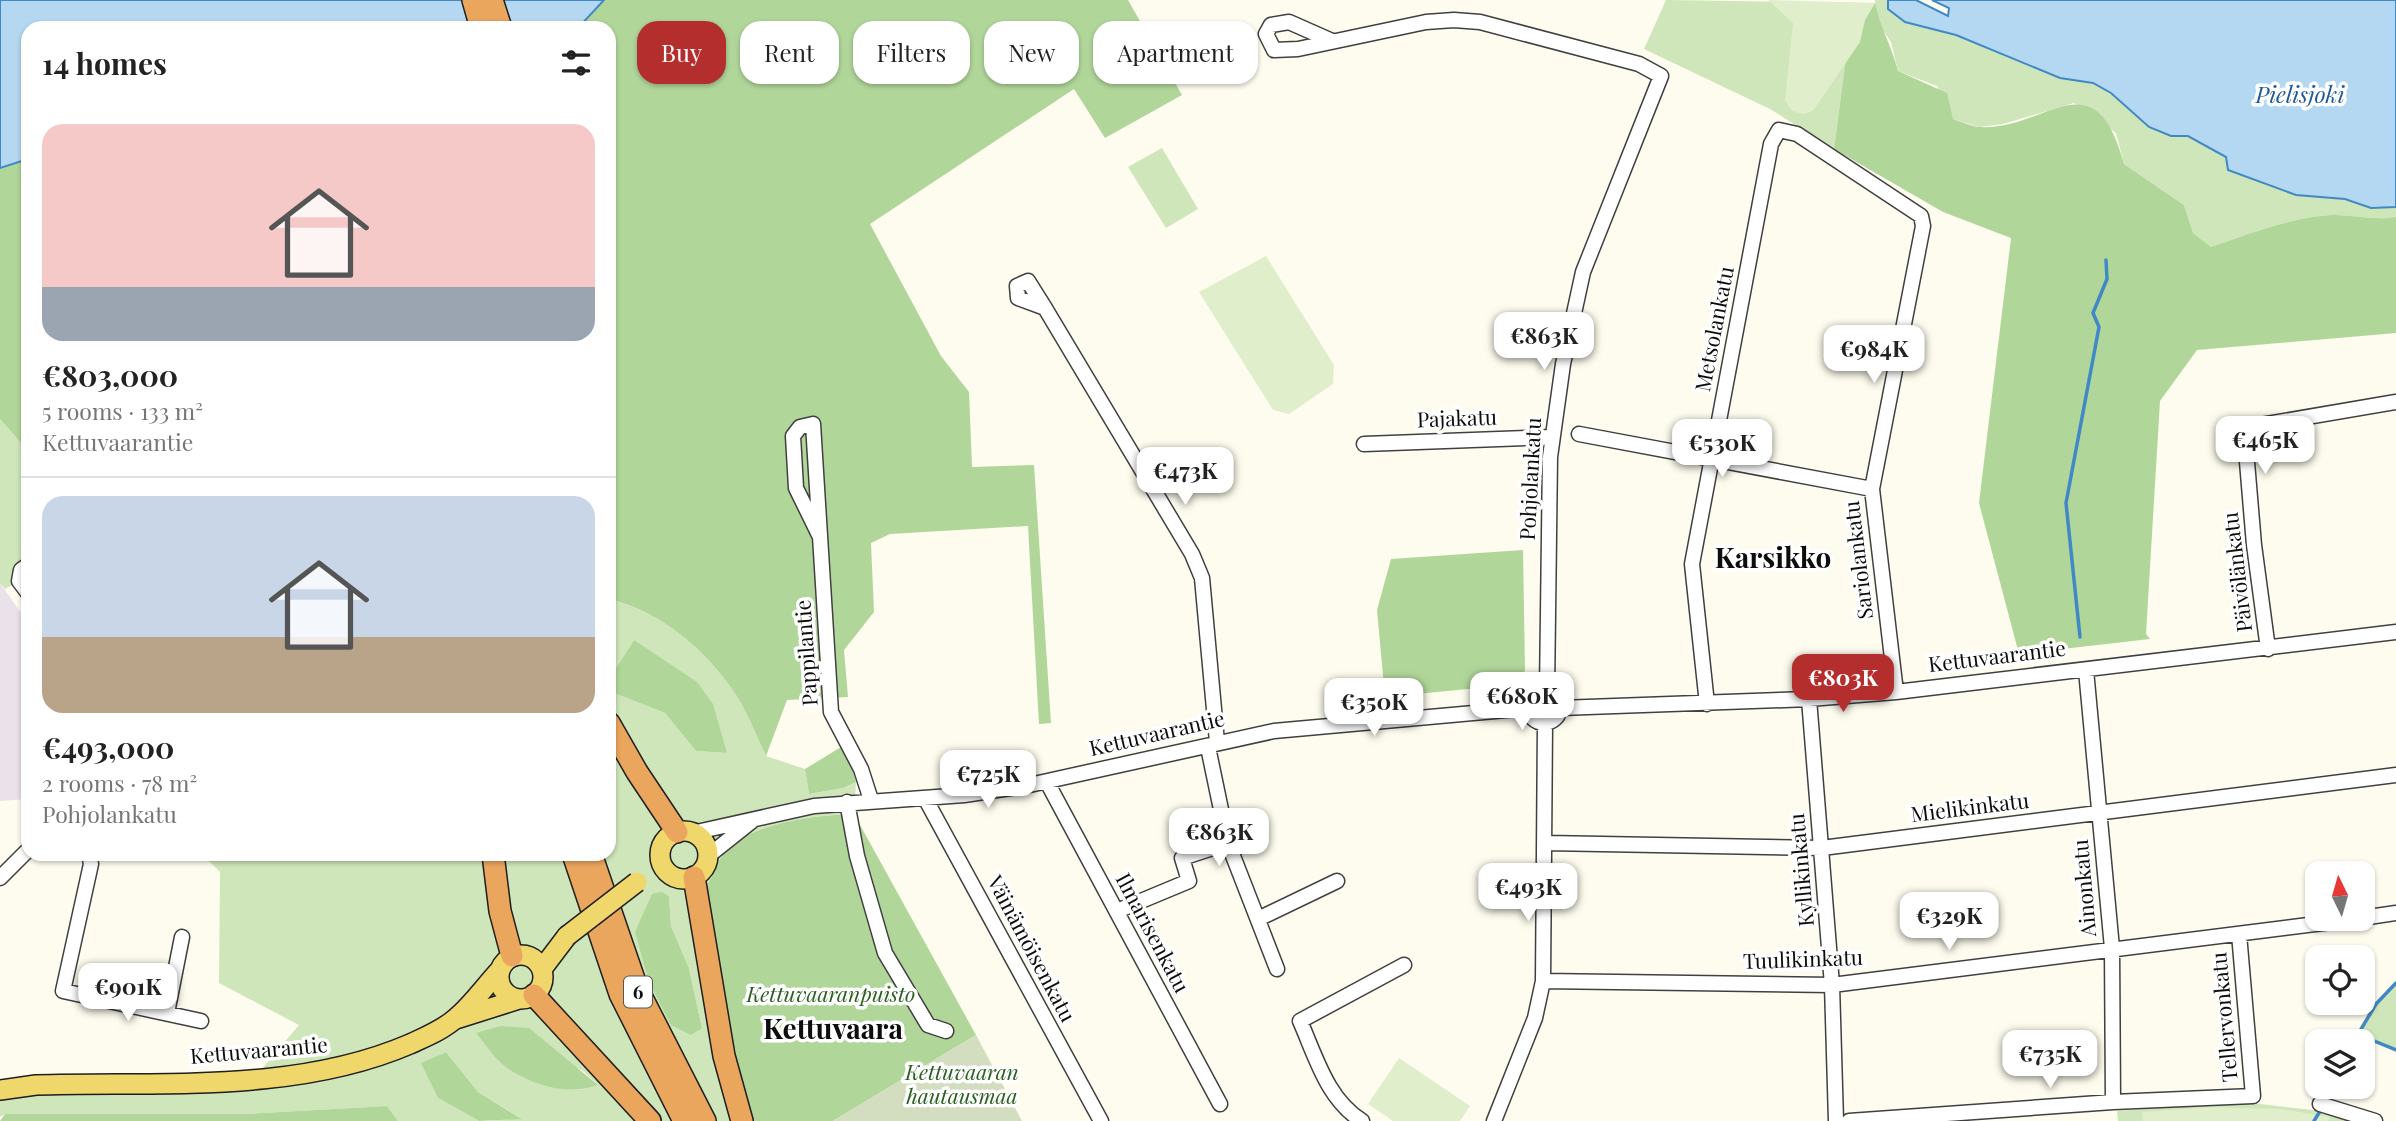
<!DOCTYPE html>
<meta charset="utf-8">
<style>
:root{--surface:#fff;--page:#f2f2f2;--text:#222;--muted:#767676;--line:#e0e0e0;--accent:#b42e2d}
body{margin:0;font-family:"Playfair Display",serif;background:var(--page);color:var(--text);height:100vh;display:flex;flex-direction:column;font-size:26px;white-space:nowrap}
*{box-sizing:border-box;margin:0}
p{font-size:23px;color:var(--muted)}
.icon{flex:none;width:38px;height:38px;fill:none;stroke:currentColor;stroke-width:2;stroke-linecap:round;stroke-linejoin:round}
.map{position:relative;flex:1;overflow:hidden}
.sheet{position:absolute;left:21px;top:21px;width:595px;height:840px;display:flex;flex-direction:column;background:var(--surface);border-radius:21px;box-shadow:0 2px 5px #0004}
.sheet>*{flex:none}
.top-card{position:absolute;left:637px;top:21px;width:665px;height:63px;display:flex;gap:14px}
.needle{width:46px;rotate:355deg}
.fabs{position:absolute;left:2305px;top:861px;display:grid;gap:14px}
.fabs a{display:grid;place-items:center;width:70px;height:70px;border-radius:14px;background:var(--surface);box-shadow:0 2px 5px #0004;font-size:35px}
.price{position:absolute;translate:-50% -60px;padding:0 16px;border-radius:14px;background:#fff;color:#222;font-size:23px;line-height:46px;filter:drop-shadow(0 2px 4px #0008)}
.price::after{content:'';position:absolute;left:50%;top:42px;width:21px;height:16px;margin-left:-10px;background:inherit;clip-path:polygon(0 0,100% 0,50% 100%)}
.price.selected{background:var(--accent);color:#fff}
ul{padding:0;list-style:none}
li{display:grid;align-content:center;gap:14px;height:371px;padding:0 21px}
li+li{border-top:2px solid var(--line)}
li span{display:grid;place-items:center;height:217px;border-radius:21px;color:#555}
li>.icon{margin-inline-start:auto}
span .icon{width:126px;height:126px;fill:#fffc;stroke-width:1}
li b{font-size:30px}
h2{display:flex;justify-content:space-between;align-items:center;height:84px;padding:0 21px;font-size:30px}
.tag{padding:0 24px;border-radius:21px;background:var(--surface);box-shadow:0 2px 5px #0004;font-size:24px;line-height:63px}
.tag.selected{background:var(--accent);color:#fff}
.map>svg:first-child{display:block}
.industrial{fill:#ebe1eb}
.green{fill:#cee6b9;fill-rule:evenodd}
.forest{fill:#b1d69a}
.cemetery{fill:#d3dec0}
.pitch{fill:#e0eecb}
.water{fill:#b5d8f2;stroke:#4189c5;stroke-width:2}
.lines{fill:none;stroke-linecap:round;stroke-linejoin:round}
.stream{stroke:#4189c5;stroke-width:3.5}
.minor-casing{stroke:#404040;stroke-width:17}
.major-casing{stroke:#1e1e1e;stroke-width:22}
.highway-casing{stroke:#1e1e1e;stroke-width:24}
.minor{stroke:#fff;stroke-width:14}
.major{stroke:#f0d76b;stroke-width:19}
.highway{stroke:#eba65e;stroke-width:21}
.major-bridge-casing{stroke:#1e1e1e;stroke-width:22;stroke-linecap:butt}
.major-bridge{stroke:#f0d76b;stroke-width:19}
.labels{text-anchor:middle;stroke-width:7;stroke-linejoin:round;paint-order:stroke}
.shield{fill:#fff;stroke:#565656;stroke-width:2}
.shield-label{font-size:19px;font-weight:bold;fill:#0d0d0d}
.street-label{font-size:21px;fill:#0d0d0d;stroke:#fff}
.park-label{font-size:21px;font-style:italic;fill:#2b6021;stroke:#fff}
.water-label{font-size:23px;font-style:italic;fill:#1e5b97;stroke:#fff}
.district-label{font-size:28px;font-weight:bold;fill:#0d0d0d;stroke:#fff}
</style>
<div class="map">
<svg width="2396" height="1121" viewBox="0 0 2396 1121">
<rect width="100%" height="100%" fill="#fefcee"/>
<!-- industrial -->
<path class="industrial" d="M0 583 28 623V799L0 801Z"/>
<!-- green -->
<path class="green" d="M1666 0 1875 3V0H1888L1905 22 1956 35 2060 78 2093 83 2111 93 2149 127 2171 136H2188L2226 157 2228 170 2296 195 2346 199 2371 208 2396 207V217C2374 221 2353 214 2331 215 2291 217 2249 234 2211 247L2193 233 2184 205 2124 164 2116 133 2074 103 2003 124 1979 127 1953 119 1937 86 1898 71 1891 42 1879 24 1847 50 1834 149 1770 109 1644 49Z
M1162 148 1198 209 1166 228 1128 167Z
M0 419 28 451V576L5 589 0 583Z
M609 599C660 611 705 649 734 692 747 711 756 735 766 756L805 769 809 794 843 788 856 782 854 814C818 815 739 823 720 859 713 872 712 879 702 892L747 1121H488L521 1118 478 1092 446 1052 422 1063 438 1098 479 1121H398L387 1106 247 1114H5L0 1117V1096L6 1094 244 1090 299 1025 219 983 220 872 202 854H609V691L665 713 696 751 727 753 634 640 609 679ZM669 896 671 926 689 968 702 1028 635 932ZM500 1026 583 1071 598 1085C551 1104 512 1060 477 1034Z
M2396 983V1050L2357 1034 2376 1004Z
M2243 1102 2312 1110 2358 1121H2118L2117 1111Z"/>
<!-- forest -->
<path class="forest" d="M604 0H1128L1182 95 1105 138 1074 89 870 224 941 356 969 392 972 467 1034 465 1051 723 1039 724 1028 526 890 534 871 543 874 612 844 650 848 697 787 700 766 756C756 735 747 711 734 692 705 649 660 611 609 599V28H578Z
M1875 3C1880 27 1892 47 1898 71L1947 93 1953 119C1962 122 1971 126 1979 127 2047 131 2094 54 2124 164L2184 205 2193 233 2211 247C2249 234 2291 217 2331 215 2353 214 2374 221 2396 217V333L2197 350 2160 401 2146 634 2150 639 2019 654 1979 503 2011 238 1943 212 1834 149 1847 50Z
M28 159V451L0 419V168Z
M1523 550 1525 671 1510 685 1385 697 1377 610 1391 559Z
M634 640 697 682 713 704 727 753 696 751 665 713 609 691V679Z
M846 744 856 782 843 788 809 794 805 769Z
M854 814 976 1035 833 1121H747L702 892C712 879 713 873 720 859 739 823 818 815 854 814Z
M662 892 669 896 671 926 689 968 702 1028 691 1035 671 1025 649 982 635 932 652 894Z
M500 1026 529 1028 598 1085C571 1096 535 1086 510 1070 497 1062 486 1045 476 1033Z
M446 1052 478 1092 522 1119 479 1121 438 1098 421 1063Z
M387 1106 398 1121H0L5 1114H247Z"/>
<!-- cemetery -->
<path class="cemetery" d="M976 1035 1022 1121H833Z"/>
<!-- pitch -->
<path class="pitch" d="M1768 0 1875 3 1865 20 1860 42 1813 111 1803 114 1792 111 1785 100 1793 23Z
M1266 256 1334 365 1333 384 1289 414 1273 410 1199 292Z
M1399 1058 1470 1106 1460 1121H1393L1368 1104Z
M2209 1107 2282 1109 2330 1117 2328 1121H2143L2142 1112Z"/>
<!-- water -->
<path class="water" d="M0 0H604L578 28H28V159L0 168Z
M1916 0 1948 16 1949 8 1932 0H2396V207L2371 208 2345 199 2296 195 2228 170 2226 157 2188 136H2171L2149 127 2111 93 2093 83 2060 78 1956 35 1905 22 1888 9V0Z"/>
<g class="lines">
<!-- stream -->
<path class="stream" d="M2080 637 2066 503 2099 327 2093 313 2107 279 2106 260
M2357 1034 2396 1050
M2354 1041 2376 1004 2396 983
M2327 1102 2336 1087
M2314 1121 2322 1108"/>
<!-- minor casing -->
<g class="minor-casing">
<path id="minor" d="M1332 41 1289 22 1271 25 1266 34 1274 50 1298 49 1426 22 1454 20 1480 22 1639 64 1661 76 1583 272 1563 364 1550 457 1547 692
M1045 308 1028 281 1017 286 1018 298 1045 308 1192 554 1202 578 1217 742
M1579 434 1872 489
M1364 444 1552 437
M820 537 796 488 793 436 800 427 813 424 831 712 861 769 871 800
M28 565 21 570 19 581 28 593
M2268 649 2254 545 2245 438 2254 428 2261 425 2396 402
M2086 670 2112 948 2113 1102
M1528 707a16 16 0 1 1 32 0a16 16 0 1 1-32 0Z
M1809 699 1832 985 1836 1121
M1707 704 1692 564 1771 144 1779 130 1797 134 1921 216 1923 226 1872 489 1896 692
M1560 708 1809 699 1896 692 2396 632
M1209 752 1228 843 1277 969
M1047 782 1220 1104
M925 798 1101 1121
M847 802 857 856 885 953 928 1025 946 1031
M692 833 814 806 964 795 1025 786 1274 731 1528 708
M1546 843 1822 848 2396 775
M89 854 91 864 63 991 201 1021
M708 856 752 821
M0 878 28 850
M1117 911 1189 881 1182 858 1228 843
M2362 918 2396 913
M1258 919 1337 881
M1543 981 1832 985 2355 919
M167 1013 182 937
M2320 1104 2375 1121
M1362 1121C1327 1099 1316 1057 1300 1021L1404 965
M1494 1121 1535 1018 1543 981 1545 723
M1849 1121 2113 1102 2253 1096 2239 934"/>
</g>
<!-- major casing -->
<g class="major-casing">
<path id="major" d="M660 855a24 24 0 1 1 48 0a24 24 0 1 1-48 0Z
M499 977a22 22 0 1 1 44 0a22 22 0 1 1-44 0Z
M542 969 567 936
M456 1019 519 999
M0 1090 36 1085C159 1081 294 1094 410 1044 425 1037 443 1030 456 1018 472 1005 485 986 499 971"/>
</g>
<!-- highway casing -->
<g class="highway-casing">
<path id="highway" d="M473 0 481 28
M492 0 501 28
M609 723 637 772 677 832
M493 854 500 911 512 956
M573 854 620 994 684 1121
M591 854 637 988 705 1121
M694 877 724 1056 742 1121
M534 995 650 1121"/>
</g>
<!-- minor -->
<use href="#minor" class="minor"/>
<!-- major -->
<use href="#major" class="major"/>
<!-- highway -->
<use href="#highway" class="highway"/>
<!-- major-bridge casing -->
<g class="major-bridge-casing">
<path id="major-bridge" d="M567 936 637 882"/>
</g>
<!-- major-bridge -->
<use href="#major-bridge" class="major-bridge"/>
</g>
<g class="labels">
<!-- shield labels -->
<rect class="shield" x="624" y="976.5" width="28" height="31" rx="5"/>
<g class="shield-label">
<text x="638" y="999">6</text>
</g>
<!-- street labels -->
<g class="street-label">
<text transform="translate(1715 329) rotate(-79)" y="7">Metsolankatu</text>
<text transform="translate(1457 419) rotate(-2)" y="7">Pajakatu</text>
<text transform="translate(1531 479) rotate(-87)" y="7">Pohjolankatu</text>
<text transform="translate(1859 560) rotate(-97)" y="7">Sariolankatu</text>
<text transform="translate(2238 572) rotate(-97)" y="7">Päivölänkatu</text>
<text transform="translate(807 653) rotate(-94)" y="7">Pappilantie</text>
<text transform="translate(1997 657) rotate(-7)" y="7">Kettuvaarantie</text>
<text transform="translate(1157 734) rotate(-13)" y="7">Kettuvaarantie</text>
<text transform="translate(1970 808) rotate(-7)" y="7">Mielikinkatu</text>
<text transform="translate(1802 870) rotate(-95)" y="7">Kyllikinkatu</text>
<text transform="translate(2085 888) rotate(-95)" y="7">Ainonkatu</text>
<text transform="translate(1152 933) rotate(62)" y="7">Ilmarisenkatu</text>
<text transform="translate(1031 949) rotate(62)" y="7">Väinämöisenkatu</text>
<text transform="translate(1803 960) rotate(-2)" y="7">Tuulikinkatu</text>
<text transform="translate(2225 1017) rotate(-95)" y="7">Tellervonkatu</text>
<text transform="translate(259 1051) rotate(-5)" y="7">Kettuvaarantie</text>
</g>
<!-- park labels -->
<g class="park-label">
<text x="831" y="1002">Kettuvaaranpuisto</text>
<text x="962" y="1080">Kettuvaaran<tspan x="962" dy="24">hautausmaa</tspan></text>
</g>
<!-- water labels -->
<g class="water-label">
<text x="2300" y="103">Pielisjoki</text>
</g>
<!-- district labels -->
<g class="district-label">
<text x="1773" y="568">Karsikko</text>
<text x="833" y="1039">Kettuvaara</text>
</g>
</g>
</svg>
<div class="fabs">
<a><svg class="needle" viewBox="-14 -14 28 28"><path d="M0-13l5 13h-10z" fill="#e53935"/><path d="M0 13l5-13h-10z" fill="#767676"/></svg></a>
<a><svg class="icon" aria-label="locate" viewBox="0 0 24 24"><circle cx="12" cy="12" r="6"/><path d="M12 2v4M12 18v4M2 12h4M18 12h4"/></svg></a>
<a><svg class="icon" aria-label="layers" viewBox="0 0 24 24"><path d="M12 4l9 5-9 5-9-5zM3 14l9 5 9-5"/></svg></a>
</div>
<b class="price" style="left:1544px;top:372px">€863K</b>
<b class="price" style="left:1874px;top:385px">€984K</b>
<b class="price" style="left:2265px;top:476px">€465K</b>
<b class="price" style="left:1722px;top:479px">€530K</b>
<b class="price" style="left:1185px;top:507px">€473K</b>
<b class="price selected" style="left:1843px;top:714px">€803K</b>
<b class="price" style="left:1522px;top:732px">€680K</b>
<b class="price" style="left:1374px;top:738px">€350K</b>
<b class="price" style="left:988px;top:810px">€725K</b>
<b class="price" style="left:1219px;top:868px">€863K</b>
<b class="price" style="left:1528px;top:923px">€493K</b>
<b class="price" style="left:1949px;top:952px">€329K</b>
<b class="price" style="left:128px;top:1023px">€901K</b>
<b class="price" style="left:2050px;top:1090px">€735K</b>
<div class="top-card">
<a class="tag selected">Buy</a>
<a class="tag">Rent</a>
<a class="tag">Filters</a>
<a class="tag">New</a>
<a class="tag">Apartment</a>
</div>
<section class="sheet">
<h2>14 homes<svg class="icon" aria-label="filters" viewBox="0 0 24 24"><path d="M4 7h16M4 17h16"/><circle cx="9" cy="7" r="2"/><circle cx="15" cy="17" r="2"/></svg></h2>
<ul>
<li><span style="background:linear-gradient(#f6c9c9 75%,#9aa5b1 0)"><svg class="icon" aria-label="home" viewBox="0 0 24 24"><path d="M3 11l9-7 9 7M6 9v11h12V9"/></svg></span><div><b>€803,000</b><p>5 rooms · 133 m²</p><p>Kettuvaarantie</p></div></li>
<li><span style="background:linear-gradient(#c9d6e8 65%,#b9a48a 0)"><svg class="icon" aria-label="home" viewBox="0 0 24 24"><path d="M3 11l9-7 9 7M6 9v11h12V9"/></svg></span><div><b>€493,000</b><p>2 rooms · 78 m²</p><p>Pohjolankatu</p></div></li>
</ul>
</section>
</div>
